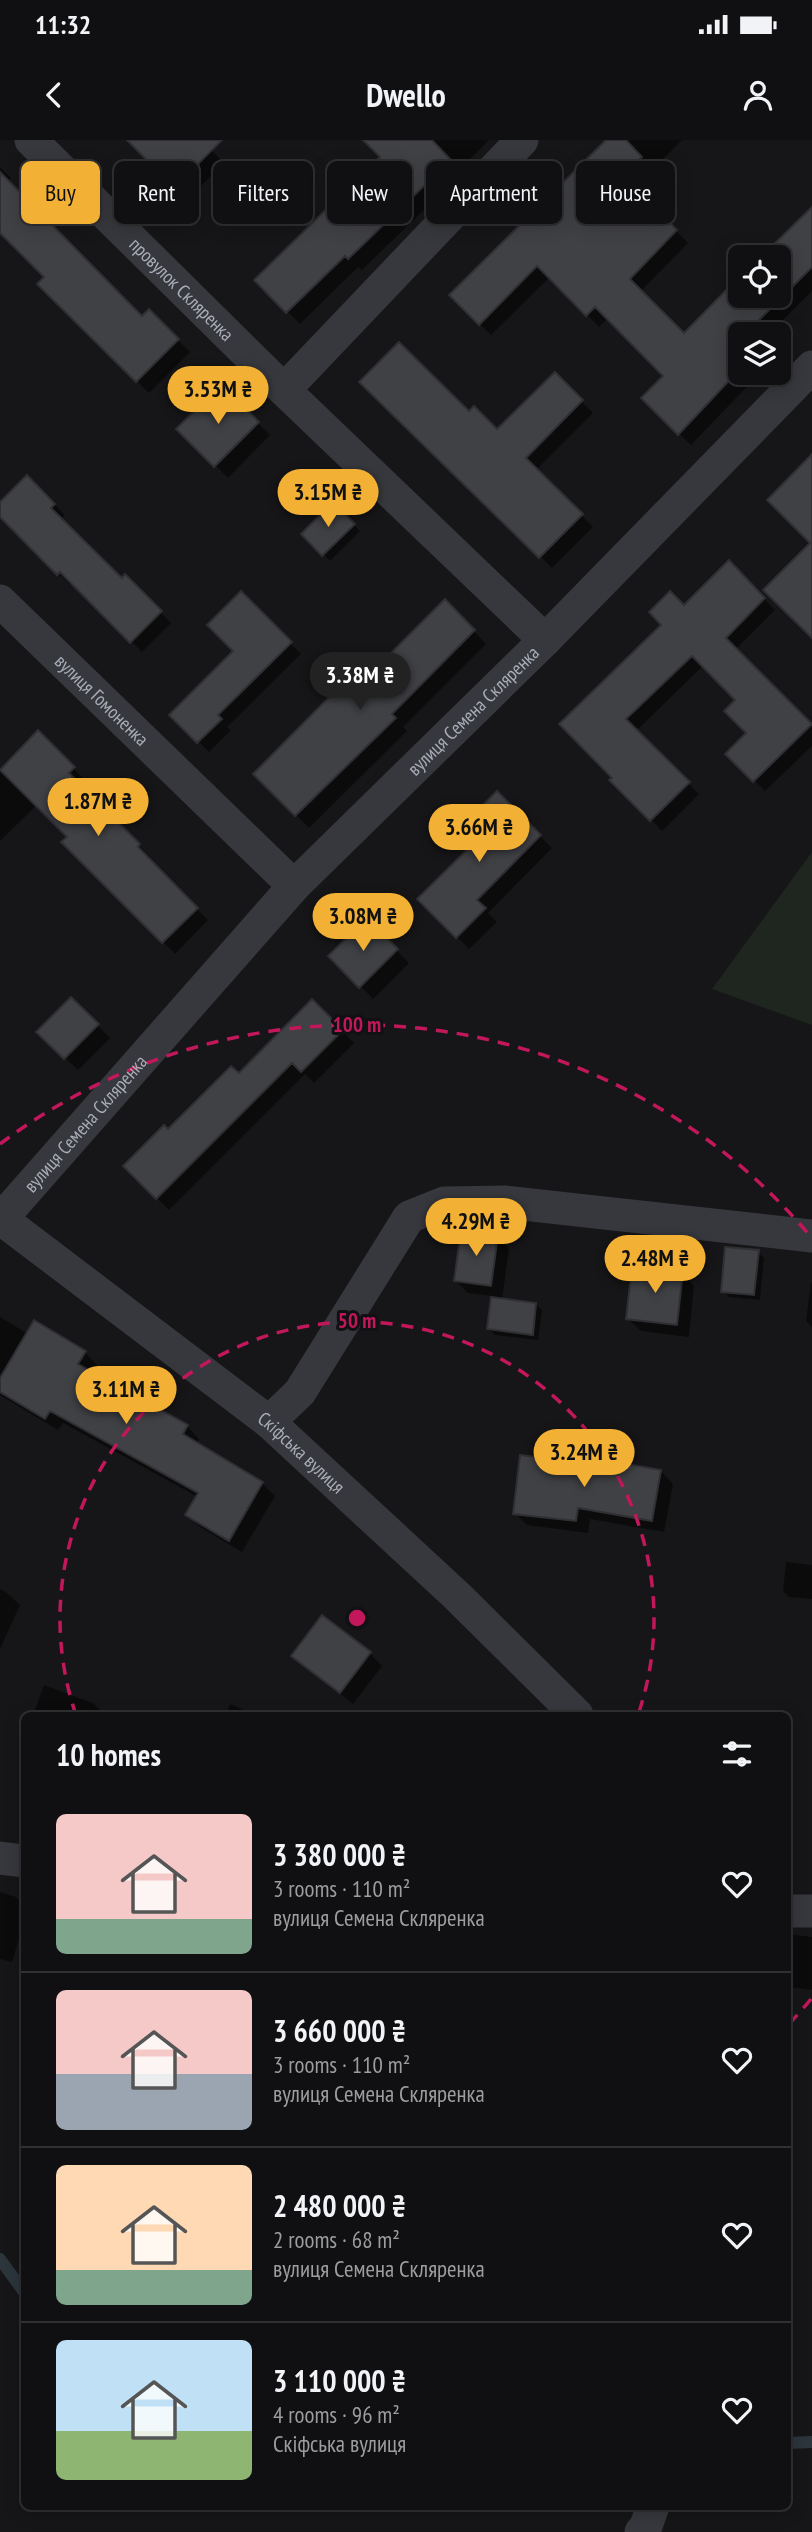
<!DOCTYPE html>
<meta charset="utf-8">
<style>
:root{--surface:#101012;--page:#1e1e20;--text:#f1f3f6;--muted:#9c9d9f;--line:#303032;--accent:#f2b134}
body{margin:0;font-family:"PT Sans Narrow",sans-serif;background:var(--page);color:var(--text);height:100vh;display:flex;flex-direction:column;font-size:26px;white-space:nowrap}
*{box-sizing:border-box;margin:0}
p{font-size:23px;color:var(--muted)}
.icon{flex:none;width:38px;height:38px;fill:none;stroke:currentColor;stroke-width:2;stroke-linecap:round;stroke-linejoin:round}
.map{position:relative;flex:1;overflow:hidden}
.side{position:absolute;left:21px;top:1572px;width:770px;height:798px;display:flex;flex-direction:column;background:var(--surface);border-radius:10px;box-shadow:0 4px 18px #0003,0 0 0 2px var(--line)}
.side>*{flex:none}
.guide{position:absolute;left:21px;top:21px;width:770px;height:63px;display:flex;gap:14px}
.controls{position:absolute;left:728px;top:105px;display:grid;gap:14px}
.controls a{display:grid;place-items:center;width:63px;height:63px;border-radius:10px;background:var(--surface);box-shadow:0 4px 18px #0003,0 0 0 2px var(--line);font-size:35px}
.price{position:absolute;translate:-50% -60px;padding:0 16px;border-radius:24px;background:var(--accent);color:#111;font-size:23px;line-height:46px;filter:drop-shadow(0 2px 4px #0008)}
.price::after{content:'';position:absolute;left:50%;top:42px;width:21px;height:16px;margin-left:-10px;background:inherit;clip-path:polygon(0 0,100% 0,50% 100%)}
.price.selected{background:#222;color:#fff}
ul{padding:0;list-style:none}
li{display:flex;align-items:center;gap:21px;height:175px;padding:0 35px}
li+li{border-top:2px solid var(--line)}
li span{display:grid;place-items:center;flex:none;width:196px;height:140px;border-radius:10px;color:#555}
li>.icon{margin-inline-start:auto}
span .icon{width:84px;height:84px;fill:#fffc;stroke-width:1}
li b{font-size:30px}
h2{display:flex;justify-content:space-between;align-items:center;height:84px;padding:0 35px;font-size:30px}
.chip{padding:0 24px;border-radius:10px;background:var(--surface);box-shadow:0 4px 18px #0003,0 0 0 2px var(--line);font-size:24px;line-height:63px}
.chip.selected{background:var(--accent);color:#111}
.status{display:flex;justify-content:space-between;align-items:center;height:49px;padding:0 35px;background:var(--surface);direction:ltr}
.status svg{height:19px;fill:currentColor}
header{display:flex;justify-content:space-between;align-items:center;height:91px;padding:0 35px;background:var(--surface);font-size:32px;font-weight:600}
.map>svg:first-child{display:block}
.green{fill:#1e261f}
.shadow{fill:#0007}
.lines{fill:none;stroke-linecap:round;stroke-linejoin:round}
.stream{stroke:#2c353c;stroke-width:12}
.building{fill:#404145;stroke:#303034;stroke-width:2}
.minor{stroke:#37383d;stroke-width:33}
.ring{fill:none;stroke:#c2185b;stroke-width:3.5;stroke-dasharray:12 9}
.labels{text-anchor:middle;stroke-width:6;stroke-linejoin:round;paint-order:stroke}
.street-label{font-size:19px;fill:#a8adb8;stroke:#111113}
.centre{fill:#c2185b;stroke:#111113;stroke-width:3.5}
.ring-label{font-size:21px;text-anchor:middle;font-weight:bold;fill:#c2185b;stroke:#111113;stroke-width:6;stroke-linejoin:round;paint-order:stroke}
</style>
<div class="status"><b>11:32</b><svg viewBox="0 0 49 12"><path d="M0 12V9h3v3zM5 12V6h3v6zM10 12V3h3v9zM15 12V0h3v12zM26 1h20v11H26zM47 4h2v5h-2z"/></svg></div>
<header><svg class="icon" aria-label="back" viewBox="0 0 24 24"><path d="M15 5l-7 7 7 7"/></svg>Dwello<svg class="icon" aria-label="person" viewBox="0 0 24 24"><circle cx="12" cy="8" r="4"/><path d="M4 21q1-7 8-7t8 7"/></svg></header>
<div class="map">
<svg width="812" height="2392" viewBox="0 0 812 2392">
<rect width="100%" height="100%" fill="#161618"/>
<!-- green -->
<path class="green" d="M812 712V885L712 849Z"/>
<!-- shadow -->
<path class="shadow" d="M152 0H201L224 23 188 59 140 11Z
M388 0H489L459 30 462 33 362 130 358 127 300 184 256 140 382 17Z
M608 0H682L634 48 688 103 640 152 684 195 740 139V156H779V117H763L812 69V151L769 194H740V233H760L691 305 643 258 665 236 608 178 599 187 550 137 491 195 451 155Z
M0 27 11 38 8 42 142 178 149 171 190 212 149 253 40 144 47 137 0 91Z
M555 235 593 273 536 330 593 387 552 428 362 242 469 274 497 292Z
M222 247 270 295 228 338 179 289Z
M27 337 65 375 61 379 122 440 125 437 171 483 142 512 72 441 69 444 0 374V365Z
M333 364 360 391 330 421 304 394Z
M729 423 775 470 735 510 812 587V606L765 651 728 614 749 593 738 560 704 525 636 591 699 654 662 691 561 584Z
M241 454 301 514 227 587 231 590 209 612 172 575 235 511Z
M445 462 486 504 403 587 407 591 309 688 255 634 361 546Z
M38 593 85 640 79 645 150 717 148 720 208 780 175 814 64 702 69 697 37 665 0 701V631Z
M497 653 552 708 488 773 497 782 469 809 420 759 483 697Z
M367 781 409 823 373 859 331 816Z
M71 859 110 898 78 930 39 892Z
M312 861 354 903 314 943 305 934 169 1070 125 1026 239 936Z
M497 1096 509 1109 502 1160 536 1164 542 1170 538 1200 495 1195 489 1189 493 1156 468 1153 455 1140Z
M758 1112 764 1118 760 1160 729 1157 723 1151Z
M682 1133 694 1146 689 1197 641 1191 628 1179Z
M811 1142 812 1143V1187L806 1181Z
M0 1177 28 1194 85 1212 97 1225 91 1234 187 1286 199 1299 196 1304 262 1343 275 1356 242 1412 200 1387 187 1375 198 1357 63 1283 58 1290 0 1255Z
M615 1329 661 1331 673 1344 664 1392 590 1379 588 1393 527 1385 515 1373Z
M786 1422 812 1425V1459L789 1457 783 1451Z
M0 1449 7 1453 20 1465 0 1509Z
M370 1513 382 1526 353 1564 306 1528 293 1516Z
M44 1545 93 1563 106 1575H33Z
M230 1564 255 1575H226Z
M0 1752 16 1757 24 1766V1783L12 1822 0 1819Z
M788 1794 812 1797V1850L788 1847Z"/>
<g class="lines">
<!-- stream -->
<path class="stream" d="M0 2119 24 2152
M788 2303 812 2302"/>
</g>
<!-- building -->
<path class="building" d="M127 0H222L174 48Z
M363 0H432L451 20 348 119 345 116 286 173 254 140 380 17Z
M606 0H626L642 17 623 36 677 90 630 139 684 193 740 136V156H779V117H761L812 67V127L745 194H740V229L678 295 641 258 663 236 595 167 586 176 537 126 479 185 449 155Z
M0 32 142 176 149 169 179 199 136 242 37 144 44 137 0 93Z
M399 202 469 271 474 266 497 289 555 232 583 260 526 318 583 374 539 418 359 242Z
M222 244 259 282 214 327 176 289Z
M812 314V498L763 450 810 403 767 360Z
M27 335 55 364 51 368 122 438 125 434 162 471 130 503 60 432 57 435 0 377V362Z
M333 362 355 384 322 416 301 394Z
M729 420 765 458 726 498 812 584 753 642 725 614 746 593 724 571 735 560 692 516 626 579 690 642 650 681 609 640 612 638 559 584 661 485 649 472 670 451 684 465Z
M241 451 292 502 218 575 222 579 197 603 169 575 233 511 207 485Z
M445 459 475 490 392 574 396 578 295 676 253 634 352 534 361 543Z
M38 590 75 627 69 633 140 704 138 707 198 768 162 803 61 702 67 697 0 630Z
M497 651 541 695 477 760 486 768 456 798 417 759 480 697 466 682Z
M367 778 398 809 359 848 328 816Z
M71 857 99 884 64 919 36 892Z
M312 859 343 890 301 932 292 923 156 1059 123 1026 164 985 168 989 231 926 239 933Z
M461 1090 498 1095 491 1146 454 1141Z
M725 1107 759 1110 754 1155 721 1152Z
M632 1126 683 1131 677 1185 626 1179Z
M491 1157 536 1163 533 1195 487 1189Z
M34 1180 86 1211 78 1224 188 1285 183 1294 263 1342 229 1401 185 1375 198 1353 50 1271 45 1279 0 1252V1238Z
M520 1315 614 1327 615 1322 661 1330 652 1381 578 1368 576 1381 513 1374Z
M322 1475 371 1512 340 1553 291 1516Z"/>
<g class="lines">
<!-- minor -->
<g class="minor">
<path id="s1" d="M31 0 284 250 545 500"/>
<path d="M284 250 522 0"/>
<path id="s2" d="M0 461 294 746"/>
<path id="s3" d="M0 1078 269 1282 457 1456 577 1575"/>
<path id="s4" d="M2 1078 294 746 545 500 812 227"/>
<path d="M269 1282 300 1252 409 1077 444 1063 505 1062 812 1096"/>
<path d="M0 1718 24 1721"/>
<path d="M788 1771H812"/>
<path d="M641 2392 646 2386 653 2366"/>
</g>
</g>
<!-- distance rings -->
<g class="ring">
<path d="M76 1575A297 297 0 1 1 638 1575"/>
<path d="M811 1859A593 593 0 0 1 791 1882M0 1004A593 593 0 0 1 811 1097"/>
</g>
<g class="labels">
<!-- street labels -->
<g class="street-label">
<text dy="7" stroke="none"><textPath href="#s1" startOffset="212">провулок Скляренка</textPath></text>
<text dy="7" stroke="none"><textPath href="#s2" startOffset="142">вулиця Гомоненка</textPath></text>
<text dy="7" stroke="none"><textPath href="#s4" startOffset="693">вулиця Семена Скляренка</textPath></text>
<text dy="7" stroke="none"><textPath href="#s4" startOffset="126">вулиця Семена Скляренка</textPath></text>
<text dy="7" stroke="none"><textPath href="#s3" startOffset="382">Скіфська вулиця</textPath></text>
</g>
</g>
<circle cx="357" cy="1478" r="10" class="centre"/>
<g class="ring-label">
<text x="357" y="892">100 m</text>
<text x="357" y="1188">50 m</text>
</g>
</svg>
<div class="controls">
<a><svg class="icon" aria-label="locate" viewBox="0 0 24 24"><circle cx="12" cy="12" r="6"/><path d="M12 2v4M12 18v4M2 12h4M18 12h4"/></svg></a>
<a><svg class="icon" aria-label="layers" viewBox="0 0 24 24"><path d="M12 4l9 5-9 5-9-5zM3 14l9 5 9-5"/></svg></a>
</div>
<b class="price" style="left:218px;top:286px">3.53M ₴</b>
<b class="price" style="left:328px;top:389px">3.15M ₴</b>
<b class="price selected" style="left:360px;top:572px">3.38M ₴</b>
<b class="price" style="left:98px;top:698px">1.87M ₴</b>
<b class="price" style="left:479px;top:724px">3.66M ₴</b>
<b class="price" style="left:363px;top:813px">3.08M ₴</b>
<b class="price" style="left:476px;top:1118px">4.29M ₴</b>
<b class="price" style="left:655px;top:1155px">2.48M ₴</b>
<b class="price" style="left:126px;top:1286px">3.11M ₴</b>
<b class="price" style="left:584px;top:1349px">3.24M ₴</b>
<div class="guide">
<a class="chip selected">Buy</a>
<a class="chip">Rent</a>
<a class="chip">Filters</a>
<a class="chip">New</a>
<a class="chip">Apartment</a>
<a class="chip">House</a>
</div>
<section class="side">
<h2>10 homes<svg class="icon" aria-label="filters" viewBox="0 0 24 24"><path d="M4 7h16M4 17h16"/><circle cx="9" cy="7" r="2"/><circle cx="15" cy="17" r="2"/></svg></h2>
<ul>
<li><span style="background:linear-gradient(#f6c9c9 75%,#7fa58c 0)"><svg class="icon" aria-label="home" viewBox="0 0 24 24"><path d="M3 11l9-7 9 7M6 9v11h12V9"/></svg></span><div><b>3 380 000 ₴</b><p>3 rooms · 110 m²</p><p>вулиця Семена Скляренка</p></div><svg class="icon" aria-label="heart" viewBox="0 0 24 24"><path d="M12 20l-8-8c-3-5 5-10 8-4 3-6 11-1 8 4z"/></svg></li>
<li><span style="background:linear-gradient(#f6c9c9 60%,#9aa5b1 0)"><svg class="icon" aria-label="home" viewBox="0 0 24 24"><path d="M3 11l9-7 9 7M6 9v11h12V9"/></svg></span><div><b>3 660 000 ₴</b><p>3 rooms · 110 m²</p><p>вулиця Семена Скляренка</p></div><svg class="icon" aria-label="heart" viewBox="0 0 24 24"><path d="M12 20l-8-8c-3-5 5-10 8-4 3-6 11-1 8 4z"/></svg></li>
<li><span style="background:linear-gradient(#ffd9b3 75%,#7fa58c 0)"><svg class="icon" aria-label="home" viewBox="0 0 24 24"><path d="M3 11l9-7 9 7M6 9v11h12V9"/></svg></span><div><b>2 480 000 ₴</b><p>2 rooms · 68 m²</p><p>вулиця Семена Скляренка</p></div><svg class="icon" aria-label="heart" viewBox="0 0 24 24"><path d="M12 20l-8-8c-3-5 5-10 8-4 3-6 11-1 8 4z"/></svg></li>
<li><span style="background:linear-gradient(#bfe0f5 65%,#8fb573 0)"><svg class="icon" aria-label="home" viewBox="0 0 24 24"><path d="M3 11l9-7 9 7M6 9v11h12V9"/></svg></span><div><b>3 110 000 ₴</b><p>4 rooms · 96 m²</p><p>Скіфська вулиця</p></div><svg class="icon" aria-label="heart" viewBox="0 0 24 24"><path d="M12 20l-8-8c-3-5 5-10 8-4 3-6 11-1 8 4z"/></svg></li>
</ul>
</section>
</div>
